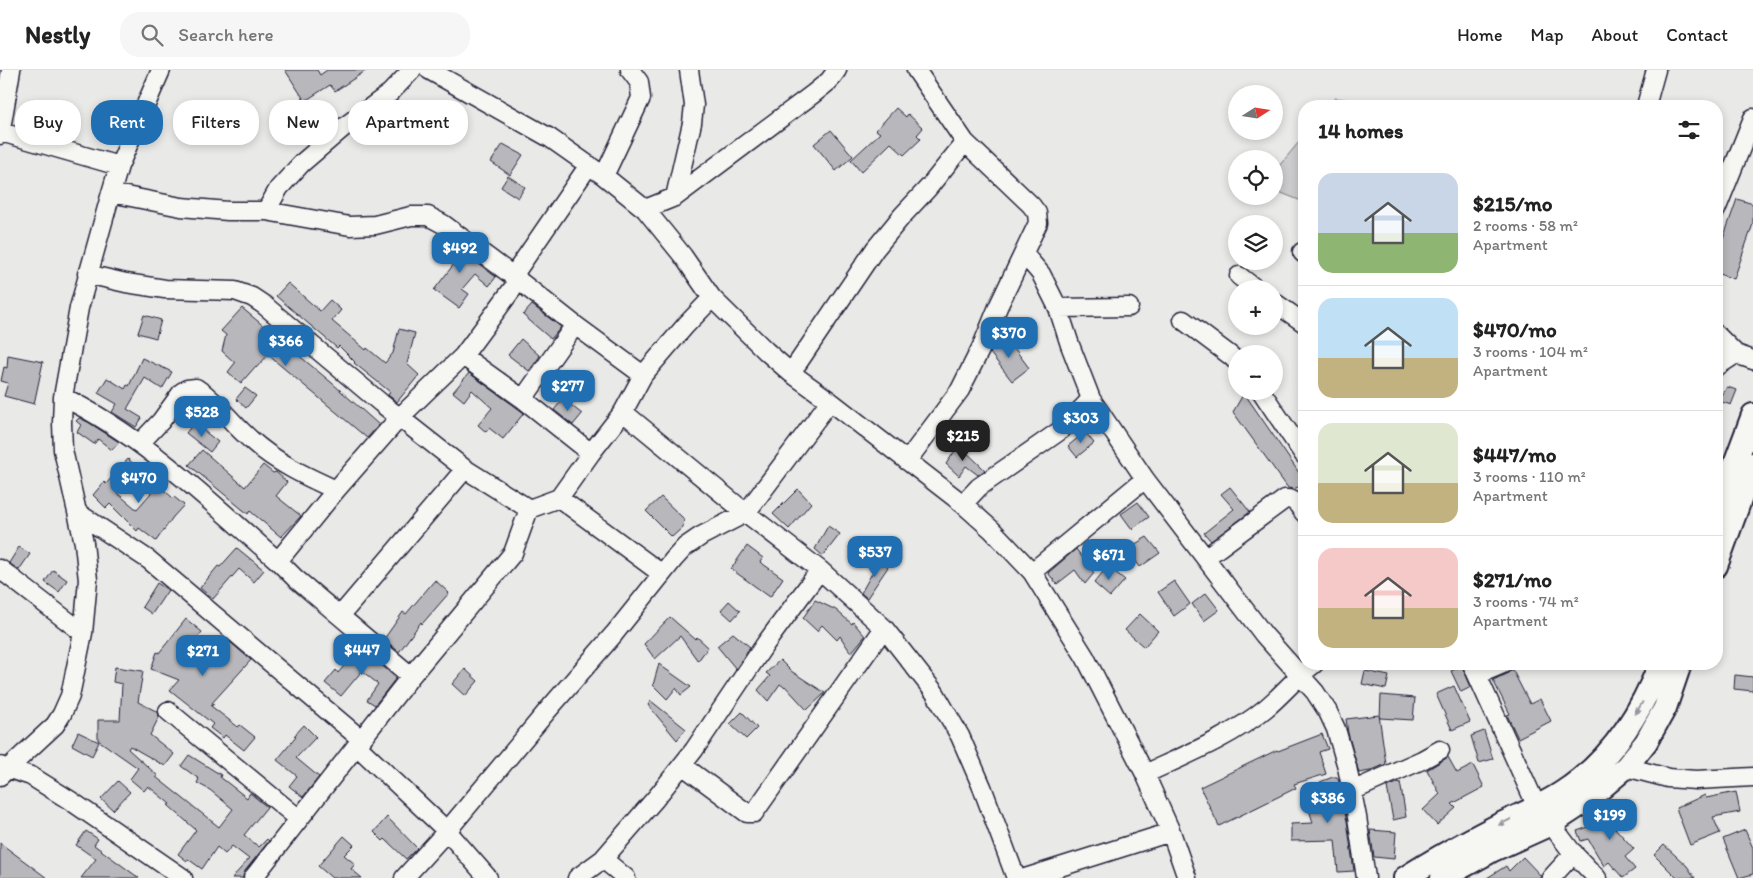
<!DOCTYPE html>
<meta charset="utf-8">
<style>
:root{--surface:#fff;--page:#f6f6f6;--text:#222;--muted:#767676;--line:#e0e0e0;--accent:#1f6fb2}
body{margin:0;font-family:Itim,sans-serif;background:var(--page);color:var(--text);height:100vh;display:flex;flex-direction:column;font-size:19px;white-space:nowrap}
*{box-sizing:border-box;margin:0}
p{font-size:16px;color:var(--muted)}
.icon{flex:none;width:28px;height:28px;fill:none;stroke:currentColor;stroke-width:2;stroke-linecap:round;stroke-linejoin:round}
.map{position:relative;flex:1;overflow:hidden}
.sheet{position:absolute;left:1298px;top:30px;width:425px;height:570px;display:flex;flex-direction:column;background:var(--surface);border-radius:20px;box-shadow:0 2px 8px #0003}
.sheet>*{flex:none}
.top-card{position:absolute;left:15px;top:30px;width:475px;height:45px;display:flex;gap:10px}
.needle{width:32px;rotate:78deg}
.fabs{position:absolute;left:1228px;top:15px;display:grid;gap:10px}
.fabs a{display:grid;place-items:center;width:55px;height:55px;border-radius:50%;background:var(--surface);box-shadow:0 2px 8px #0003;font-size:25px}
.price{position:absolute;translate:-50% -42px;padding:0 11px;border-radius:10px;background:var(--accent);color:#fff;font-size:16px;line-height:32px;filter:drop-shadow(0 1px 2px #0008)}
.price::after{content:'';position:absolute;left:50%;top:30px;width:15px;height:11px;margin-left:-8px;background:inherit;clip-path:polygon(0 0,100% 0,50% 100%)}
.price.current{background:#222;color:#fff}
ul{padding:0;list-style:none}
li{display:flex;align-items:center;gap:15px;height:125px;padding:0 20px}
li+li{border-top:1px solid var(--line)}
li span{display:grid;place-items:center;flex:none;width:140px;height:100px;border-radius:15px;color:#555}
li>.icon{margin-inline-start:auto}
span .icon{width:60px;height:60px;fill:#fffc;stroke-width:1}
li b{font-size:21px}
h2{display:flex;justify-content:space-between;align-items:center;height:60px;padding:0 20px;font-size:21px}
.pill{padding:0 18px;border-radius:20px;background:var(--surface);box-shadow:0 2px 8px #0003;font-size:18px;line-height:45px}
.pill.current{background:var(--accent);color:#fff}
header{display:flex;align-items:center;gap:30px;box-sizing:border-box;height:70px;padding:0 25px;background:var(--surface);border-bottom:1px solid var(--line)}
header strong{font-size:24px}
nav{display:flex;gap:28px;margin-inline-start:auto;font-size:18px}
.search{width:350px;height:45px;background:var(--page);display:flex;align-items:center;gap:12px;box-sizing:border-box;padding:0 18px;border-radius:20px;color:var(--muted);font-size:19px}
.map>svg:first-child{display:block}
.green{fill:#ccccce;stroke:#777784}
.building{fill:#b8b8bc;stroke:#22223b}
.lines{fill:none;stroke-linecap:round;stroke-linejoin:round}
.minor-casing{stroke:#22223b;stroke-width:21}
.major-casing{stroke:#22223b;stroke-width:26}
.minor{stroke:#f6f6f2;stroke-width:18}
.major{stroke:#f6f6f2;stroke-width:22}
.oneway{fill:#9797a0}
</style>
<header>
<strong>Nestly</strong>
<div class="search"><svg class="icon" aria-label="search" viewBox="0 0 24 24"><circle cx="10" cy="10" r="6"/><path d="M15 15l6 6"/></svg>Search here</div>
<nav><a>Home</a><a>Map</a><a>About</a><a>Contact</a></nav>
</header>
<div class="map">
<svg width="1753" height="808" viewBox="0 0 1753 808">
<rect width="100%" height="100%" fill="#e9e9e7"/>
<filter id="ink" filterUnits="userSpaceOnUse"><feTurbulence type="fractalNoise" baseFrequency=".02" numOctaves="2"/><feDisplacementMap in="SourceGraphic" scale="10" xChannelSelector="R" yChannelSelector="G"/><feConvolveMatrix kernelMatrix="1 2 1 2 8 2 1 2 1" color-interpolation-filters="sRGB"/></filter>
<g filter="url(#ink)">
<!-- green -->
<path class="green" d="M1335 28 1397 36H1328Z
M1304 66V132L1274 120V102Z"/>
<!-- building -->
<path class="building" d="M285 0H317L320 5 327 0H367L335 21 330 15 305 31Z
M896 38 906 47 908 44 923 58 917 65 921 69 904 85 891 73 861 102 851 90 880 63 876 60Z
M831 60 853 86 836 101 814 74Z
M503 74 523 85 510 105 491 92Z
M508 106 525 117 518 128 501 117Z
M1737 129 1753 134V154L1734 209 1716 203V189Z
M446 169 496 207 489 216 475 204 462 219 469 224 459 238 434 220 454 194 437 182Z
M288 213 320 241 330 230 341 240 332 251 366 280 367 278 385 293 393 283 399 259 415 263 407 294 419 305 397 332 388 325 390 322 384 317 354 293 355 292 339 276 337 278 276 226Z
M532 235 561 257 551 269 523 245Z
M242 238 332 313 379 355 367 368 268 285 256 298 255 297 241 313 228 302 235 293 222 281 226 265 221 261Z
M144 245 161 250 156 268 138 263Z
M521 269 540 286 529 301 508 285Z
M1012 269V275L1029 298 1012 311 990 283 993 276Z
M8 285 43 292 34 334 4 326 8 313 1 311 4 297 7 298Z
M142 288 172 302 162 319 145 308 127 339 142 348 136 357 112 342 117 334 98 323 107 308 125 319 127 315 129 316Z
M469 303 524 343 503 369 489 358 486 362 478 355 492 338 472 320 464 331 453 322Z
M1727 317 1737 320 1731 335 1719 331Z
M245 318 256 326 246 338 236 329Z
M1244 323 1304 410V415L1293 419 1288 418 1233 342Z
M193 329 197 331 186 344 182 341 189 330Z
M563 329 582 344 573 355 554 340Z
M79 348 88 352 119 372 112 380 98 369 94 374 77 362 81 355 76 351Z
M194 353 218 372 210 382 186 363Z
M1085 362 1094 373 1077 387 1068 376Z
M959 375 985 400 978 405 966 396 959 406 946 394Z
M202 380 245 417 263 395 273 403 276 402 287 412 276 426 301 446 281 467 250 441 248 444 189 395Z
M128 389 139 399 117 423 135 438 137 439 158 415 173 428 174 427 184 435 173 447 156 471 139 458 137 461 110 434 106 438 93 425 104 412 106 414Z
M1230 417 1250 442 1211 471 1204 463 1234 439 1221 424Z
M798 419 811 433 789 459 773 444Z
M661 427 684 449 683 457 672 467 646 441Z
M1138 432 1149 447 1132 459 1121 444Z
M828 456 840 464 823 486 815 479Z
M1147 467 1160 483 1140 497 1127 479Z
M747 476 763 488 760 492 783 508 770 527 731 499Z
M19 477 30 484 19 500 9 493Z
M237 478 264 500 254 512 239 499 213 529 200 518 218 496 220 497Z
M1076 479 1094 503 1085 514 1075 500 1057 514 1048 503Z
M881 487 888 497 867 528 861 523Z
M1108 496 1125 510 1110 527 1094 513Z
M53 500 67 510 59 522 45 512Z
M435 510 449 523 422 554 421 552 399 582 384 569 403 542 406 544Z
M1174 511 1190 534 1174 546 1158 522Z
M157 513 168 520 152 544 142 537Z
M1206 523 1219 540 1204 551 1192 534Z
M815 530 836 540 852 554 853 552 865 566 851 583 840 566 837 570 822 555 817 561 803 548Z
M729 531 740 541 732 550 721 540Z
M1140 544 1158 561 1144 577 1125 560Z
M670 547 695 569 697 567 708 577 698 591 680 566 655 589 644 574Z
M186 549 202 562 197 568 218 585 230 572 251 590 212 633 214 634 211 636 238 657 240 655 255 667 244 680 225 665 223 668 210 658 213 654 170 620 179 610 151 599 157 582 159 583Z
M733 563 750 577 736 599 717 576Z
M359 579 370 588 371 586 396 608 375 635 367 630 378 614 362 601 341 626 325 613 336 600 338 603Z
M780 590 791 601 825 623 807 640 785 616 784 617 780 614 768 631 758 620 770 606 766 603Z
M659 594 664 598 691 617 681 625 676 618 667 629 653 615Z
M1462 596 1471 617 1461 622 1451 601Z
M115 597 143 601 138 632 158 642 159 647 150 665 174 684 165 696 130 676 128 679 158 706 156 707 219 757 233 739 210 720 197 713 199 709 181 696 189 685 221 705 220 707 247 728 250 723 267 737 244 765 259 777 267 769 269 771 245 801 243 808H232L249 789 232 776 225 784 217 777 202 799 188 789 187 791 178 784 196 760 168 735 170 734 148 716 144 721 130 709 138 698 98 670V650H120L122 614 113 612Z
M465 599 478 611 465 626 452 614Z
M1512 599 1530 634 1540 629 1551 651 1518 668 1507 645 1510 644 1493 610 1507 604Z
M1365 601 1389 606 1386 619 1362 614Z
M1735 605 1753 607V621L1734 619Z
M1454 616 1470 652 1452 660 1436 624Z
M1381 625 1415 628 1413 650 1380 648Z
M651 631 686 659 677 670 648 635Z
M742 642 757 658 746 669 730 654Z
M1379 645 1386 694 1370 701 1359 703 1348 663 1346 649Z
M304 655 316 667 296 688 319 707 303 727 289 716 297 706 277 690 296 667 294 666Z
M1484 661 1493 689 1479 693 1471 666Z
M78 662 99 672 92 686 72 675Z
M1322 664 1328 679 1319 682 1326 704 1294 714 1296 718 1219 756 1200 717 1277 680 1278 681Z
M1448 687 1457 703 1473 695 1484 717 1452 734 1456 738 1437 755 1423 740 1440 724 1427 700Z
M1333 707H1337L1340 714V717L1338 718 1347 751 1354 801 1338 802 1335 770 1291 771V754L1313 753 1307 732 1325 727 1320 712Z
M118 711 130 722 113 740 101 729Z
M1400 712 1406 747 1393 750 1387 717Z
M1736 722 1740 742 1713 747 1720 763 1690 775 1676 738 1705 725 1706 728Z
M1617 736 1625 752 1615 758 1634 779 1625 787 1635 799 1623 808 1609 792 1604 796 1588 769 1581 771 1577 761 1597 754 1594 748Z
M387 747 417 778 406 789 385 769 383 771 374 762Z
M1370 760 1396 762 1394 789 1374 787Z
M1745 760 1753 778V804L1739 808 1723 769Z
M86 761 98 769 94 775 139 808H81L96 789 76 775Z
M344 766 354 775 344 785 355 794 351 799 362 808H332L318 796Z
M0 773 47 808H0Z
M1664 775 1687 796 1695 808H1677L1654 785Z
M1523 787 1541 806V808H1487L1506 796 1509 801Z"/>
<g class="lines">
<!-- minor casing -->
<g class="minor-casing">
<path id="minor" d="M429 0 550 68 604 106 645 139 683 186 712 228 766 281 791 303 830 331 963 434 992 460 1032 502 1085 587 1145 704 1171 762 1187 808
M1646 36 1656 0
M1 62 119 96
M0 65 11 0
M604 106 641 28 639 12 630 0
M111 123 181 137 228 141H266L350 156 375 155 411 146H428L443 154 513 206 575 255 643 305
M675 127 692 53 694 35 689 0
M645 139 675 127 813 24 829 11 837 0
M1716 140 1753 48
M266 141 279 118 302 93 344 57 390 23 412 0
M1302 182 1304 184
M1024 184 1041 204 1058 238 1070 275 1091 329 1145 409 1264 565 1315 622 1328 642 1336 659 1347 697 1357 747 1366 808
M87 204 126 213 165 219 235 221 252 227 264 235 381 333 465 399 529 439
M513 206 589 95
M1239 206 1256 219
M1274 232 1304 253
M1058 238 1129 237
M1183 250 1231 286 1236 291
M1716 264 1736 284 1753 290
M463 286 523 329 591 383
M1716 297 1736 284
M791 303 875 179 902 146 929 117 965 72
M1261 321 1304 385
M63 327C145 367 210 432 278 491L295 508 411 606
M523 329 575 255
M623 342 746 443 820 500 884 558 935 623 960 666 982 717 1016 808
M140 373 161 351 182 322 187 319 196 318C217 331 231 353 250 369 275 392 305 406 336 420
M907 391 960 320 982 276 998 237 1038 153 1037 143 1031 135 965 72 916 0
M559 428 662 504
M963 434 979 417 1061 360 1091 329
M78 443 149 490 362 670
M1205 488 1285 429C1295 428 1299 436 1304 443
M278 491 336 420 400 347 463 286 519 210
M0 499 83 563
M1032 502 1145 409
M340 546 465 399
M1472 594 1537 737
M1477 605 1503 594
M168 641 299 749
M357 676 447 761 488 808
M682 695 747 743H754L884 558
M0 696 31 706 71 731 183 808
M1626 697 1668 708 1696 710 1753 707
M1145 704C1186 685 1231 667 1266 638 1283 624 1296 607 1314 594
M0 706 55 655 62 644 70 626 83 563 88 510 84 473 63 380 62 353 63 327 79 238 111 123 119 96 161 0
M1352 721 1422 690 1440 680
M1551 754 1572 782 1597 808
M603 789 626 808
M253 808 411 606 513 483 529 439 559 428 591 383 623 342 643 305 686 255 712 228
M404 808 447 761 548 640 614 564 674 489 685 477 701 466 746 443 830 331
M577 808 603 789 656 728 694 680 766 573 820 500
M1025 808 1171 762
M1551 808 1574 783"/>
</g>
<!-- major casing -->
<g class="major-casing">
<path id="major" d="M1716 444 1753 345
M1716 496 1753 394
M1405 808C1434 789 1464 773 1495 757 1517 746 1542 736 1563 722 1609 692 1640 645 1660 594
M1442 808 1491 781 1551 754 1586 731 1626 697 1646 672 1665 638 1680 594"/>
</g>
<!-- minor -->
<use href="#minor" class="minor"/>
<!-- major -->
<use href="#major" class="major"/>
</g>
<!-- one-way arrows -->
<defs><path id="oneway-solid" d="M-6-.8H1V-3.2L6.5 0L1 3.2V.8H-6Z" transform="scale(1.25)"/></defs>
<g class="oneway">
<use href="#oneway-solid" transform="translate(1639 638) rotate(121)"/>
<use href="#oneway-solid" transform="translate(1505 752) rotate(154)"/>
</g>
</g>
</svg>
<div class="fabs">
<a><svg class="needle" viewBox="-14 -14 28 28"><path d="M0-13l5 13h-10z" fill="#e53935"/><path d="M0 13l5-13h-10z" fill="#767676"/></svg></a>
<a><svg class="icon" aria-label="locate" viewBox="0 0 24 24"><circle cx="12" cy="12" r="6"/><path d="M12 2v4M12 18v4M2 12h4M18 12h4"/></svg></a>
<a><svg class="icon" aria-label="layers" viewBox="0 0 24 24"><path d="M12 4l9 5-9 5-9-5zM3 14l9 5 9-5"/></svg></a>
<a>+</a>
<a>−</a>
</div>
<b class="price" style="left:460px;top:204px">$492</b>
<b class="price" style="left:1009px;top:289px">$370</b>
<b class="price" style="left:286px;top:297px">$366</b>
<b class="price" style="left:568px;top:342px">$277</b>
<b class="price" style="left:202px;top:368px">$528</b>
<b class="price" style="left:1081px;top:374px">$303</b>
<b class="price current" style="left:963px;top:392px">$215</b>
<b class="price" style="left:139px;top:434px">$470</b>
<b class="price" style="left:875px;top:508px">$537</b>
<b class="price" style="left:1109px;top:511px">$671</b>
<b class="price" style="left:362px;top:606px">$447</b>
<b class="price" style="left:203px;top:607px">$271</b>
<b class="price" style="left:1328px;top:754px">$386</b>
<b class="price" style="left:1610px;top:771px">$199</b>
<div class="top-card">
<a class="pill">Buy</a>
<a class="pill current">Rent</a>
<a class="pill">Filters</a>
<a class="pill">New</a>
<a class="pill">Apartment</a>
</div>
<section class="sheet">
<h2>14 homes<svg class="icon" aria-label="filters" viewBox="0 0 24 24"><path d="M4 7h16M4 17h16"/><circle cx="9" cy="7" r="2"/><circle cx="15" cy="17" r="2"/></svg></h2>
<ul>
<li><span style="background:linear-gradient(#c9d6e8 60%,#8fb573 0)"><svg class="icon" aria-label="home" viewBox="0 0 24 24"><path d="M3 11l9-7 9 7M6 9v11h12V9"/></svg></span><div><b>$215/mo</b><p>2 rooms · 58 m²</p><p>Apartment</p></div></li>
<li><span style="background:linear-gradient(#bfe0f5 60%,#c2b280 0)"><svg class="icon" aria-label="home" viewBox="0 0 24 24"><path d="M3 11l9-7 9 7M6 9v11h12V9"/></svg></span><div><b>$470/mo</b><p>3 rooms · 104 m²</p><p>Apartment</p></div></li>
<li><span style="background:linear-gradient(#dfe7d0 60%,#c2b280 0)"><svg class="icon" aria-label="home" viewBox="0 0 24 24"><path d="M3 11l9-7 9 7M6 9v11h12V9"/></svg></span><div><b>$447/mo</b><p>3 rooms · 110 m²</p><p>Apartment</p></div></li>
<li><span style="background:linear-gradient(#f6c9c9 60%,#c2b280 0)"><svg class="icon" aria-label="home" viewBox="0 0 24 24"><path d="M3 11l9-7 9 7M6 9v11h12V9"/></svg></span><div><b>$271/mo</b><p>3 rooms · 74 m²</p><p>Apartment</p></div></li>
</ul>
</section>
</div>
